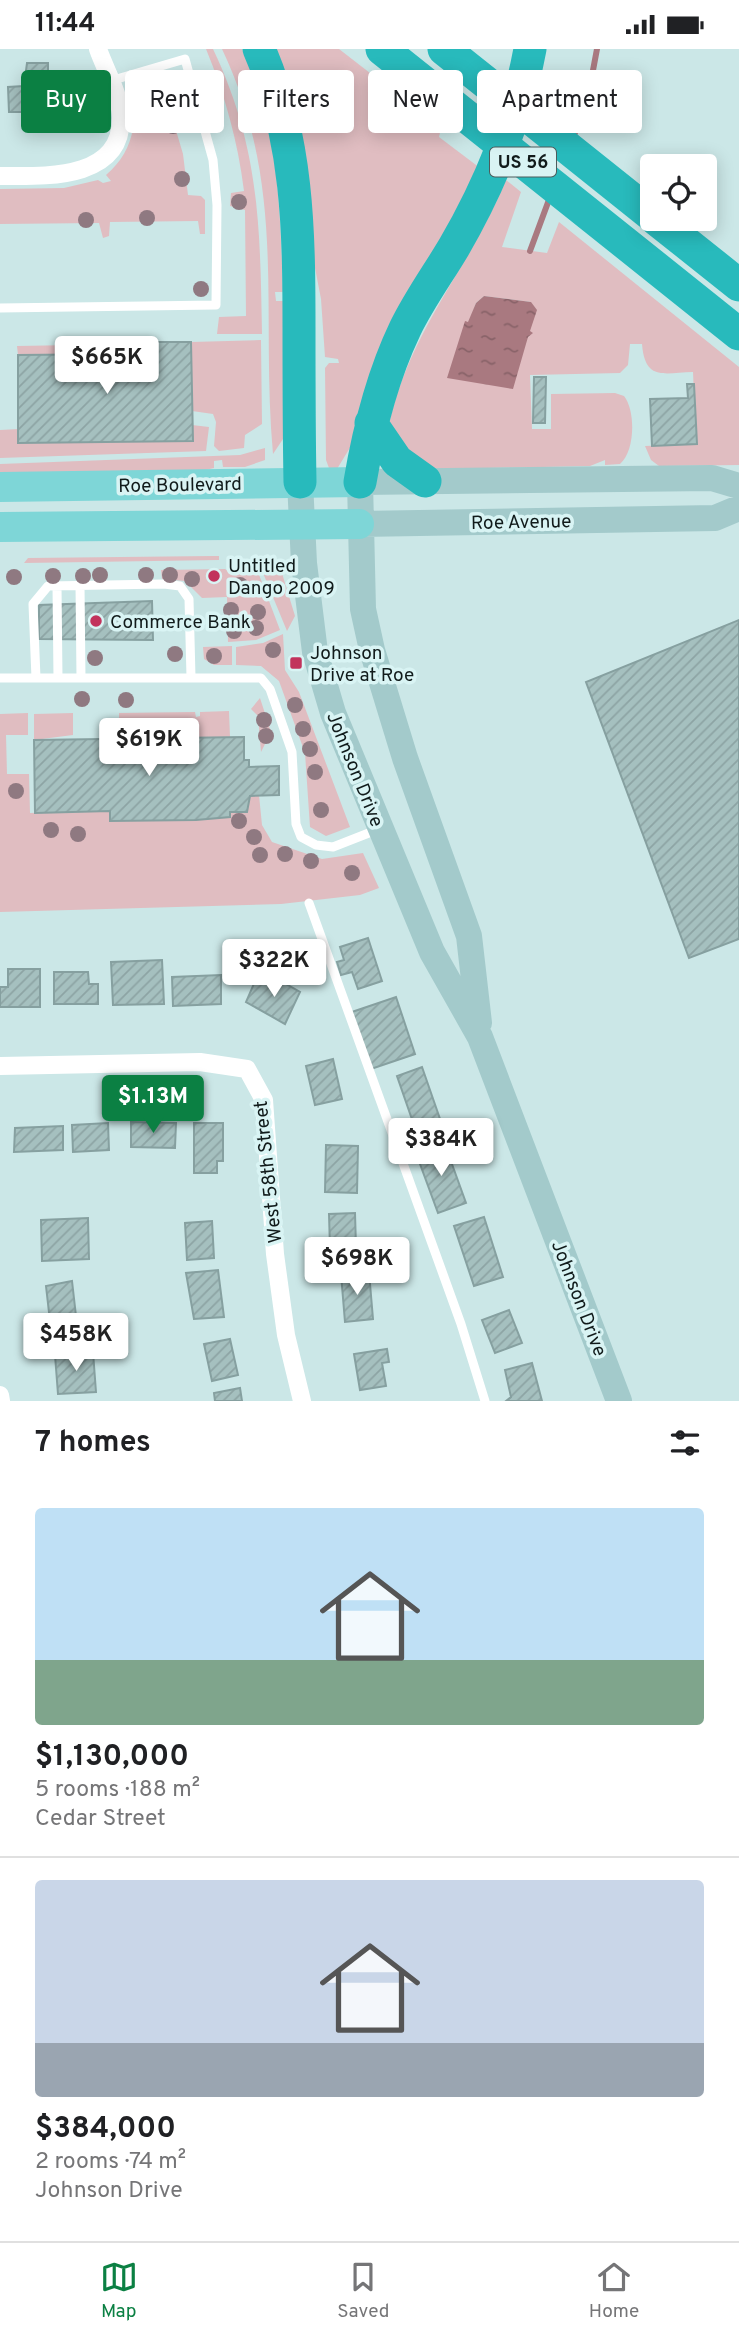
<!DOCTYPE html>
<meta charset="utf-8">
<style>
:root{--surface:#fff;--page:#f6f6f6;--text:#202124;--muted:#757577;--line:#e0e0e0;--accent:#0b8043}
body{margin:0;font-family:Overpass,sans-serif;background:var(--page);color:var(--text);height:100vh;display:flex;flex-direction:column;font-size:26px;white-space:nowrap}
*{box-sizing:border-box;margin:0}
p{font-size:23px;color:var(--muted)}
.icon{flex:none;width:38px;height:38px;fill:none;stroke:currentColor;stroke-width:2;stroke-linecap:round;stroke-linejoin:round}
.map{position:relative;height:1352px;overflow:hidden}
.drawer{display:flex;flex-direction:column;background:var(--surface);flex:1}
.drawer>*{flex:none}
.guide{position:absolute;left:21px;top:21px;width:698px;height:63px;display:flex;gap:14px}
.controls{position:absolute;left:640px;top:105px;display:grid;gap:14px}
.controls a{display:grid;place-items:center;width:77px;height:77px;border-radius:7px;background:var(--surface);box-shadow:0 4px 18px #0003;font-size:35px}
.price{position:absolute;translate:-50% -60px;padding:0 16px;border-radius:7px;background:#fff;color:#222;font-size:23px;line-height:46px;filter:drop-shadow(0 2px 4px #0008)}
.price::after{content:'';position:absolute;left:50%;top:42px;width:21px;height:16px;margin-left:-10px;background:inherit;clip-path:polygon(0 0,100% 0,50% 100%)}
.price.on{background:var(--accent);color:#fff}
ul{padding:0;list-style:none}
li{display:grid;align-content:center;gap:14px;height:371px;padding:0 35px}
li+li{border-top:2px solid var(--line)}
li span{display:grid;place-items:center;height:217px;border-radius:7px;color:#555}
li>.icon{margin-inline-start:auto}
span .icon{width:126px;height:126px;fill:#fffc;stroke-width:1}
li b{font-size:30px}
h2{display:flex;justify-content:space-between;align-items:center;height:84px;padding:0 35px;font-size:30px}
.tag{padding:0 24px;border-radius:7px;background:var(--surface);box-shadow:0 4px 18px #0003;font-size:24px;line-height:63px}
.tag.on{background:var(--accent);color:#fff}
.status{display:flex;justify-content:space-between;align-items:center;height:49px;padding:0 35px;background:var(--surface);direction:ltr}
.status svg{height:19px;fill:currentColor}
.menu{display:flex;justify-content:space-around;align-items:center;height:98px;border-top:2px solid var(--line);background:var(--surface);font-size:19px;color:var(--muted)}
.menu a{display:grid;justify-items:center;gap:4px}
.menu .on{color:var(--accent)}
.map>svg:first-child{display:block}
.green{fill:#e0bdc1;fill-rule:evenodd}
.water{fill:url(#water-ripples)}
.lines{fill:none;stroke-linecap:round;stroke-linejoin:round}
.stream{stroke:#a97980;stroke-width:6}
.building{fill:url(#building-hatch);stroke:#86a0a0;stroke-width:2}
.lane{stroke:#fff;stroke-width:9}
.street{stroke:#fff;stroke-width:18}
.secondary{stroke:#a3cacb;stroke-width:26}
.primary{stroke:#7ed6d7;stroke-width:30}
.highway{stroke:#28babc;stroke-width:33}
.tree{fill:#8f7981}
.poi-dot{fill:#c2335c;stroke:#d9f4f4;stroke-width:2.5}
.labels{text-anchor:middle;stroke-width:7;stroke-linejoin:round;paint-order:stroke}
.shield{fill:#d9f4f4;stroke:#4d5c5c;stroke-width:2}
.shield-label{font-size:18px;font-weight:bold;fill:#111b1b}
.street-label{font-size:19px;fill:#111b1b;stroke:#d9f4f4}
.poi-label{font-size:19px;fill:#111b1b;stroke:#d9f4f4;text-anchor:start}
</style>
<div class="status"><b>11:44</b><svg viewBox="0 0 49 12"><path d="M0 12V9h3v3zM5 12V6h3v6zM10 12V3h3v9zM15 12V0h3v12zM26 1h20v11H26zM47 4h2v5h-2z"/></svg></div>
<div class="map">
<svg width="739" height="1352" viewBox="0 0 739 1352">
<defs>
<pattern id="water-ripples" width="26" height="14" patternUnits="userSpaceOnUse" patternTransform="scale(1.75)"><rect width="26" height="14" fill="#a97980"/><path d="M2 4q2-2 4 0t4 0M15 11q2-2 4 0t4 0" fill="none" stroke="#886268"/></pattern>
<pattern id="building-hatch" width="6" height="6" patternUnits="userSpaceOnUse" patternTransform="scale(1.75)"><rect width="6" height="6" fill="#a5c0bf"/><path d="M-1 1l2-2M0 6l6-6M5 7l2-2" fill="none" stroke="#8da4a4"/></pattern>
</defs>
<rect width="100%" height="100%" fill="#cbe7e7"/>
<!-- green -->
<path class="green" d="M206 0H213C260 99 260 178 262 285H217L219 268 246 267 245 161 230 157 231 144 244 142C238 93 225 46 206 0Z
M222 0H242C279 79 280 157 283 243H275L276 252H283V390L273 405C260 260 288 139 222 0Z
M273 0H339L441 79 439 88 480 119 351 397 337 420 329 419 326 411 325 319 329 314H339L338 310 325 308 321 250Z
M171 31 176 38 165 44 183 105 188 146 201 147 205 151V185H200L198 172 110 173 109 187 103 189 99 174 0 175V140L64 139 98 131 103 134 111 132 106 126C121 113 130 98 133 79 139 46 128 36 171 31Z
M506 131 521 143 502 198 547 204 559 173 739 318V416L659 417 651 411 645 397 696 395 693 323C663 324 645 332 642 295H630L628 316 620 324 530 326 532 380H551V345L615 344 624 347C636 362 635 403 620 415L605 416V411L590 417 440 420 420 418 389 376C408 284 471 216 506 131ZM484 247 531 253 529 287 448 329 476 254Z
M261 291 262 375 245 386 244 399 219 402 214 397 216 373 213 365 192 362 191 293Z
M131 295V305L18 306 17 297Z
M192 376 209 378 206 402 0 409V381L19 380V394L192 392Z
M265 399V411L245 418H223L222 411 214 412V419L205 421 0 426V415L240 406Z
M213 507H219V511L24 514 28 509Z
M225 520 234 526 241 525 243 520 258 523 280 581 256 591 228 593 227 548 202 549 185 532 162 530 161 521Z
M281 521 295 567 287 582 263 524Z
M283 585 285 621 299 643 350 778 326 787 310 778 305 704 279 632 261 617 236 616V598L263 594Z
M232 597V616H214L204 610 203 598Z
M260 649 271 683 261 703 258 667 251 660Z
M229 662 230 688 119 690V664L195 663 196 668 200 667V663Z
M28 664V686H6L7 725H29L30 764 110 762 111 772 230 768V763H246L250 747 259 746 262 776 272 793 322 810 363 804 379 839 360 846 281 855 0 863V665Z
M73 664V686L34 691V665Z"/>
<!-- water -->
<path class="water" d="M484 247 531 253 537 261 530 282 533 284 528 288 513 340 447 329 465 272 468 273 476 254Z"/>
<g class="lines">
<!-- stream -->
<path class="stream" d="M573 89 588 48 597 0
M530 202 550 148"/>
</g>
<!-- building -->
<path class="building" d="M27 14H48V67H24V63H9L8 38 24 37Z
M131 293H191L193 392 18 394V306L131 305Z
M534 328H546L545 374H533Z
M687 335H694L697 395 652 397 650 350 688 349Z
M152 552 153 591 39 590V556Z
M739 571V890L689 909 586 633Z
M244 688V711H249V718L279 717V746L250 747 247 763H230V768L196 771 110 772V762L35 764 34 691Z
M368 889 382 932 358 940 352 923 341 926 337 913 344 911 340 898Z
M162 911 164 955 113 956 111 913Z
M8 920H40V958H0V938H8Z
M54 923H88L89 935H98V955H54Z
M221 926V955L173 957 172 928Z
M256 930 275 937 277 930 300 943 285 975 246 953Z
M396 948 415 1005 371 1020 352 963Z
M333 1010 342 1050 315 1056 306 1017Z
M422 1018 440 1070 415 1079 397 1027Z
M131 1073 176 1074 175 1099 131 1098Z
M108 1074 109 1101 73 1103 72 1076Z
M194 1074H223V1112H217V1124H194Z
M63 1077V1101L14 1103 15 1079Z
M444 1093 466 1154 438 1164 416 1104Z
M326 1096 358 1097 357 1144 325 1143Z
M355 1164 356 1198 330 1199 329 1165Z
M484 1168 503 1228 474 1237 454 1177Z
M88 1169 89 1210 42 1212 41 1171Z
M212 1172 214 1209 187 1211 185 1174Z
M218 1221 224 1268 194 1270 186 1224Z
M369 1223 373 1270 345 1273 341 1225Z
M72 1232 76 1267 50 1272 46 1237Z
M509 1261 522 1294 495 1304 482 1271Z
M230 1290 238 1326 212 1332 204 1295Z
M387 1300 389 1313 382 1314 386 1337 360 1341 354 1305Z
M93 1303 96 1343 58 1345 55 1306Z
M532 1314 542 1352H506L511 1348 505 1321Z
M240 1339 242 1352H215L214 1344Z"/>
<g class="lines">
<!-- lane -->
<path class="lane" d="M0 259 216 256 217 156 213 111 185 10 110 32
M80 536 81 629
M57 537 58 629
M0 629H261L270 640 292 703 296 775 301 788 316 796 333 798 379 780
M36 629 33 555 48 537 164 535 180 537 189 550 191 628
M309 854 461 1275 485 1352"/>
<!-- street -->
<path class="street" d="M0 127C44 127 122 132 121 68 120 46 105 20 98 0
M0 1017 200 1013 247 1020 264 1051 275 1205 286 1286 302 1352
M0 1346 1 1352"/>
<!-- secondary -->
<path class="secondary" d="M300 433 304 514 315 603 333 664 432 903 480 988 619 1352
M359 475 715 469 739 459
M479 974 469 887 405 709 372 601 363 560 360 433 712 429 739 437"/>
<!-- primary -->
<path class="primary" d="M0 438 360 433
M0 478 359 475"/>
<!-- highway -->
<path class="highway" d="M259 0C298 89 299 182 299 278 299 329 299 381 300 433
M382 0 739 285
M444 0 653 167
M656 170 739 236
M371 374 397 412 425 432
M360 433C369 380 382 328 405 280 419 251 438 225 454 198 489 138 518 68 530 0"/>
</g>
<!-- trees -->
<g class="tree">
<circle cx="149" cy="50" r="8"/>
<circle cx="173" cy="77" r="8"/>
<circle cx="182" cy="130" r="8"/>
<circle cx="239" cy="153" r="8"/>
<circle cx="147" cy="169" r="8"/>
<circle cx="86" cy="171" r="8"/>
<circle cx="201" cy="240" r="8"/>
<circle cx="100" cy="526" r="8"/>
<circle cx="146" cy="526" r="8"/>
<circle cx="170" cy="526" r="8"/>
<circle cx="53" cy="527" r="8"/>
<circle cx="83" cy="527" r="8"/>
<circle cx="14" cy="528" r="8"/>
<circle cx="192" cy="530" r="8"/>
<circle cx="240" cy="536" r="8"/>
<circle cx="231" cy="561" r="8"/>
<circle cx="258" cy="563" r="8"/>
<circle cx="256" cy="579" r="8"/>
<circle cx="234" cy="582" r="8"/>
<circle cx="273" cy="601" r="8"/>
<circle cx="175" cy="605" r="8"/>
<circle cx="214" cy="607" r="8"/>
<circle cx="95" cy="609" r="8"/>
<circle cx="82" cy="650" r="8"/>
<circle cx="126" cy="651" r="8"/>
<circle cx="295" cy="656" r="8"/>
<circle cx="264" cy="671" r="8"/>
<circle cx="303" cy="680" r="8"/>
<circle cx="266" cy="687" r="8"/>
<circle cx="310" cy="700" r="8"/>
<circle cx="315" cy="723" r="8"/>
<circle cx="16" cy="742" r="8"/>
<circle cx="321" cy="761" r="8"/>
<circle cx="239" cy="772" r="8"/>
<circle cx="51" cy="781" r="8"/>
<circle cx="78" cy="785" r="8"/>
<circle cx="254" cy="788" r="8"/>
<circle cx="285" cy="805" r="8"/>
<circle cx="260" cy="806" r="8"/>
<circle cx="311" cy="812" r="8"/>
<circle cx="352" cy="824" r="8"/>
</g>
<!-- markers -->
<g class="poi-dot">
<circle cx="214" cy="527" r="7"/>
<circle cx="96" cy="572" r="7"/>
<rect x="289" y="607" width="14" height="14" rx="3.5"/>
</g>
<g class="labels">
<!-- shield labels -->
<rect class="shield" x="490" y="98.5" width="66" height="29" rx="5"/>
<g class="shield-label">
<text x="523" y="119">US 56</text>
</g>
<!-- street labels -->
<g class="street-label">
<text transform="translate(180 435) rotate(-1)" y="7">Roe Boulevard</text>
<text transform="translate(521 472) rotate(-1)" y="7">Roe Avenue</text>
<text transform="translate(356 720) rotate(68)" y="7">Johnson Drive</text>
<text transform="translate(267 1123) rotate(-96)" y="7">West 58th Street</text>
<text transform="translate(580 1249) rotate(69)" y="7">Johnson Drive</text>
</g>
<!-- poi labels -->
<g class="poi-label">
<text x="228" y="523">Untitled<tspan x="228" dy="22">Dango 2009</tspan></text>
<text x="110" y="579">Commerce Bank</text>
<text x="310" y="610">Johnson<tspan x="310" dy="22">Drive at Roe</tspan></text>
</g>
</g>
</svg>
<div class="controls">
<a><svg class="icon" aria-label="locate" viewBox="0 0 24 24"><circle cx="12" cy="12" r="6"/><path d="M12 2v4M12 18v4M2 12h4M18 12h4"/></svg></a>
</div>
<b class="price" style="left:107px;top:347px">$665K</b>
<b class="price" style="left:149px;top:729px">$619K</b>
<b class="price" style="left:274px;top:950px">$322K</b>
<b class="price on" style="left:153px;top:1086px">$1.13M</b>
<b class="price" style="left:441px;top:1129px">$384K</b>
<b class="price" style="left:357px;top:1248px">$698K</b>
<b class="price" style="left:76px;top:1324px">$458K</b>
<div class="guide">
<a class="tag on">Buy</a>
<a class="tag">Rent</a>
<a class="tag">Filters</a>
<a class="tag">New</a>
<a class="tag">Apartment</a>
</div>
</div>
<section class="drawer">
<h2>7 homes<svg class="icon" aria-label="filters" viewBox="0 0 24 24"><path d="M4 7h16M4 17h16"/><circle cx="9" cy="7" r="2"/><circle cx="15" cy="17" r="2"/></svg></h2>
<ul>
<li><span style="background:linear-gradient(#bfe0f5 70%,#7fa58c 0)"><svg class="icon" aria-label="home" viewBox="0 0 24 24"><path d="M3 11l9-7 9 7M6 9v11h12V9"/></svg></span><div><b>$1,130,000</b><p>5 rooms · 188 m²</p><p>Cedar Street</p></div></li>
<li><span style="background:linear-gradient(#c9d6e8 75%,#9aa5b1 0)"><svg class="icon" aria-label="home" viewBox="0 0 24 24"><path d="M3 11l9-7 9 7M6 9v11h12V9"/></svg></span><div><b>$384,000</b><p>2 rooms · 74 m²</p><p>Johnson Drive</p></div></li>
</ul>
</section>
<nav class="menu">
<a class="on"><svg class="icon" aria-label="map" viewBox="0 0 24 24"><path d="M3 6l6-2 6 2 6-2v14l-6 2-6-2-6 2zM9 4v14M15 6v14"/></svg>Map</a>
<a><svg class="icon" aria-label="saved" viewBox="0 0 24 24"><path d="M7 4h10v16l-5-4-5 4z"/></svg>Saved</a>
<a><svg class="icon" aria-label="home" viewBox="0 0 24 24"><path d="M3 11l9-7 9 7M6 9v11h12V9"/></svg>Home</a>
</nav>
